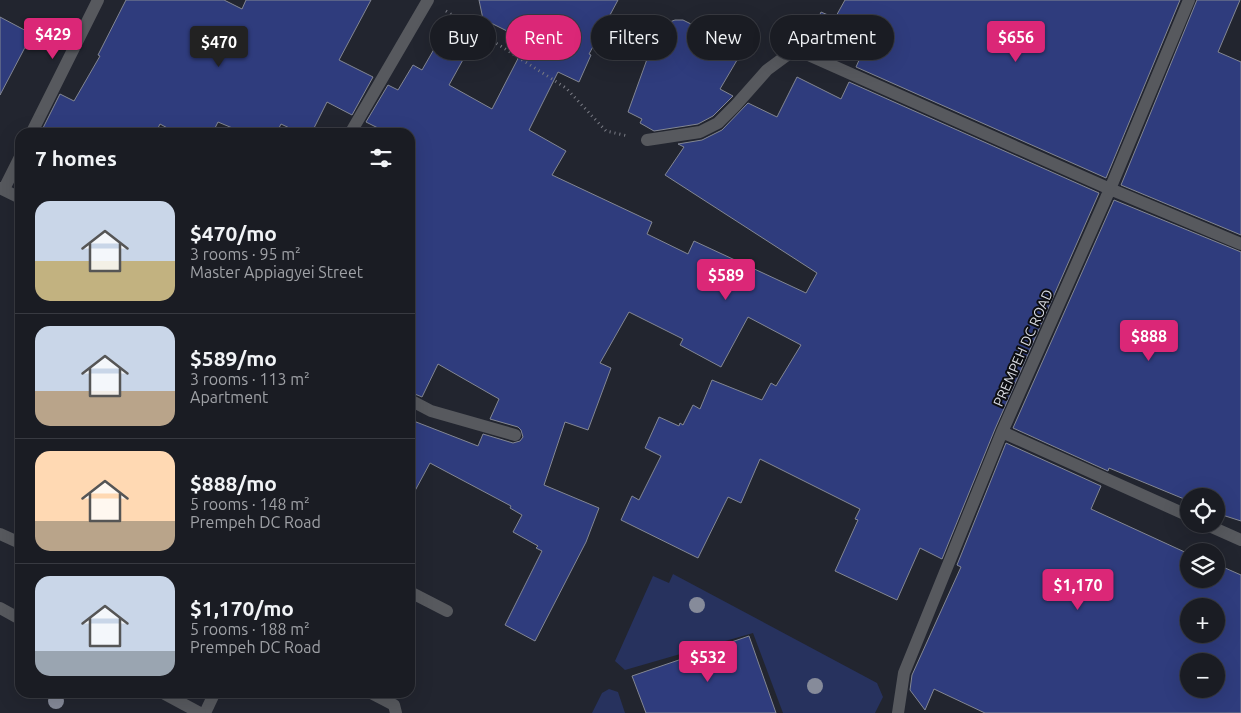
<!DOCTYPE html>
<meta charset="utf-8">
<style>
:root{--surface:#1a1c23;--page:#272930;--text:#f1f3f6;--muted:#9fa1a6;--line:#383a41;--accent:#db2777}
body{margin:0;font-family:Ubuntu,sans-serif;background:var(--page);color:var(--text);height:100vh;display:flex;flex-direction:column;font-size:19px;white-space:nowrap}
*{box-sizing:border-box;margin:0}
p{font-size:16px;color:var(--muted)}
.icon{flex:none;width:28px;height:28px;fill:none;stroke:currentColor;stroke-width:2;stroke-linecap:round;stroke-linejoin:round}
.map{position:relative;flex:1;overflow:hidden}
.drawer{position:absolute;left:15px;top:128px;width:400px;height:570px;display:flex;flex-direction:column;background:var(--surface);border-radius:15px;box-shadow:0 5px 20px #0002,0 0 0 1px var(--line)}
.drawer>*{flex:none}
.hud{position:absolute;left:430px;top:15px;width:475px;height:45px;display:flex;gap:10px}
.fabs{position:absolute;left:1180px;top:488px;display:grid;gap:10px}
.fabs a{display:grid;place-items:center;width:45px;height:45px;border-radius:50%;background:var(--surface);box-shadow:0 5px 20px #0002,0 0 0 1px var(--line);font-size:25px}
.price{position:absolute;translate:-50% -42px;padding:0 11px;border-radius:5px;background:var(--accent);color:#fff;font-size:16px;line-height:32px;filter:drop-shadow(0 1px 2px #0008)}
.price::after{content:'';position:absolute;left:50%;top:30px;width:15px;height:11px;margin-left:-8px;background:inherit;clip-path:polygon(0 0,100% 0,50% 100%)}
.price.on{background:#222;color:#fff}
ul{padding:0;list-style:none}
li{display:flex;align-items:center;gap:15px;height:125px;padding:0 20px}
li+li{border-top:1px solid var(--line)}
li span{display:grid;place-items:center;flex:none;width:140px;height:100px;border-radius:15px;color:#555}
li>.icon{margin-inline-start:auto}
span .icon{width:60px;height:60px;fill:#fffc;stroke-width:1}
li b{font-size:21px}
h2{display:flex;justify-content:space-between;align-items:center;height:60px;padding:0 20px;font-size:21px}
.pill{padding:0 18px;border-radius:22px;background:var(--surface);box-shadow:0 5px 20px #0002,0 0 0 1px var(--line);font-size:18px;line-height:45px}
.pill.on{background:var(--accent);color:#fff}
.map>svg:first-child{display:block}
.green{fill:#27325e}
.building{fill:#2f3c7d;stroke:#838793;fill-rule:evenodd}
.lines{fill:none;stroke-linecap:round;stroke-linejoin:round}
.path{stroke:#7b7d86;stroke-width:3;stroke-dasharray:1 4;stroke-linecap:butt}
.service{stroke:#57595e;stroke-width:12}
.minor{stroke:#57595e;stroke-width:12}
.tertiary{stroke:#57595e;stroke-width:12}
.tree{fill:#868b9a}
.labels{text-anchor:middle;stroke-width:4;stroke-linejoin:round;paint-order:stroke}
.street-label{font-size:14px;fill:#dbdde4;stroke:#0d0e12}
</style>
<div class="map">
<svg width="1241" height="713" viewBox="0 0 1241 713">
<rect width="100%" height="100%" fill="#22252f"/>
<!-- green -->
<path class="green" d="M673 574 877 683 883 697 875 713H783L753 633 625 670 615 661 653 576 669 583Z
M609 689 618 692 625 713H592L602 693Z"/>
<!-- building -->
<path class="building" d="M126 0H224L242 9 246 0H371L339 60 373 77 352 115 327 102 312 132H298L281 124 277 132H242L218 122 213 132H175L160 124 156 132H43V128L60 94 74 101 100 56 98 55Z
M479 0H618L589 54 591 55 579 82 558 72 529 130 566 151 552 175 652 222 647 234 688 254 694 241 806 293 817 273 665 175 684 147 678 144 702 140 722 130 748 103 777 117 797 77 841 99 849 82 1099 193 995 429 942 559 920 548 897 600 835 571 858 520 855 519 860 509 760 459 741 503 728 497 698 558 621 520 632 496 639 500 661 456 645 448 659 417 679 426 680 423 683 425 693 405 700 409 712 380 762 400 771 383 776 386 801 345 748 317 721 367 680 345 683 339 629 312 600 363 611 368 588 430 565 422 544 485 599 508 586 542 535 641 505 625 542 551 536 548 538 546 513 532 522 515 510 508 511 506 430 463 410 500V409L415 412 411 420 478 446 483 434 513 443 520 441 523 437 521 430 518 427 490 419 499 399 438 364 422 397 410 392V132H386L366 122 388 85 398 90 413 65 422 70 437 44 441 47 453 25 475 38 449 85 492 109 527 41 483 19Z
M845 0H1180L1106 178 856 67 860 58 811 35 821 12 835 18Z
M1197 0H1240L1218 52 1241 62V235L1121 185Z
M0 17 32 34 0 95Z
M675 20H683L743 50 720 89 733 96 713 116 698 124 654 131 640 123 642 119 628 112 659 26Z
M1114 200 1241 252V521L1216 513V496H1189V501L1109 468 1108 471 1013 428Z
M1006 443 1101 486 1091 509 1189 554V579H1216V564L1241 575V713H985L934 689 925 710 910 690 912 675 961 567 957 565ZM1189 606H1216V634H1189ZM1189 661H1216V689H1189Z
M749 636 776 713H646L632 676Z"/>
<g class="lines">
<!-- path -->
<path class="path" d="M446 11 566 88 606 131 628 136"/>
<!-- service -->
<path class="service" d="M0 534 20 543
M410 592 447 611
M369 692 394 705 396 713
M205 713 215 692"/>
<!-- minor -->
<path class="minor" d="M32 132 98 0
M351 132 428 0
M647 140 700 132 718 123 736 105 767 70 790 53H804L1110 189 1241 244
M0 188 20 198
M4 189 20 157
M410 400 431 411 515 435
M1002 432 1189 516
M1205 524 1241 540
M898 713 904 673 1002 432 1110 189 1189 0"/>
<!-- tertiary -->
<path class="tertiary" d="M0 608 20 619
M161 692 200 713"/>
</g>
<!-- trees -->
<g class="tree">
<circle cx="697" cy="605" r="8"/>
<circle cx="815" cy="686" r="8"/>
<circle cx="56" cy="701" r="8"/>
</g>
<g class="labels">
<!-- street labels -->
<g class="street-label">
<text transform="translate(1023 348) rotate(-66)" y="5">PREMPEH DC ROAD</text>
</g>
</g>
</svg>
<div class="fabs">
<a><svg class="icon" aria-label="locate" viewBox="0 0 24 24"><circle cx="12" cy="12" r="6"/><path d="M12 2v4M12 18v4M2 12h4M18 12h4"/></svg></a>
<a><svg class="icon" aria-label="layers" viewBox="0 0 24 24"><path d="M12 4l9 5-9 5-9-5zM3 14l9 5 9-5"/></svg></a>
<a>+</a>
<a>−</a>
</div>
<b class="price" style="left:53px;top:60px">$429</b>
<b class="price" style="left:1016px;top:63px">$656</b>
<b class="price on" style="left:219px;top:68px">$470</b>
<b class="price" style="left:726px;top:301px">$589</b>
<b class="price" style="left:1149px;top:362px">$888</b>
<b class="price" style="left:1078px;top:611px">$1,170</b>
<b class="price" style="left:708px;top:683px">$532</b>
<div class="hud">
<a class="pill">Buy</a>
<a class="pill on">Rent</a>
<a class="pill">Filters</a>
<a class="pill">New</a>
<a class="pill">Apartment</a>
</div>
<section class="drawer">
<h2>7 homes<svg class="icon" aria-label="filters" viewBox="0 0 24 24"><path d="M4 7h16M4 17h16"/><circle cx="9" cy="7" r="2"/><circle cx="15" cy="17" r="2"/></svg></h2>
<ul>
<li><span style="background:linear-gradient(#c9d6e8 60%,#c2b280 0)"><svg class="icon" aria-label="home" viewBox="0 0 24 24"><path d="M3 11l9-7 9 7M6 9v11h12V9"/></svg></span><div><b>$470/mo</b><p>3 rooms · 95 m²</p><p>Master Appiagyei Street</p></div></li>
<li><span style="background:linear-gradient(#c9d6e8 65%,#b9a48a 0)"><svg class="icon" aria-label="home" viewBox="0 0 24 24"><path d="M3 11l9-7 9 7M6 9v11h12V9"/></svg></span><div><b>$589/mo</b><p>3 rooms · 113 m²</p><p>Apartment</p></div></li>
<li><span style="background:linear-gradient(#ffd9b3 70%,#b9a48a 0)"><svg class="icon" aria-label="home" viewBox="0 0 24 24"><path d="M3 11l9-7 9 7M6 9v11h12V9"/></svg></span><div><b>$888/mo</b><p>5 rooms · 148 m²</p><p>Prempeh DC Road</p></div></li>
<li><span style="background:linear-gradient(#c9d6e8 75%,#9aa5b1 0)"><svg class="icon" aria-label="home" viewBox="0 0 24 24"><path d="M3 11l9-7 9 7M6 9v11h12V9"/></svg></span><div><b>$1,170/mo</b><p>5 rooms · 188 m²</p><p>Prempeh DC Road</p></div></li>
</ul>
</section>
</div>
